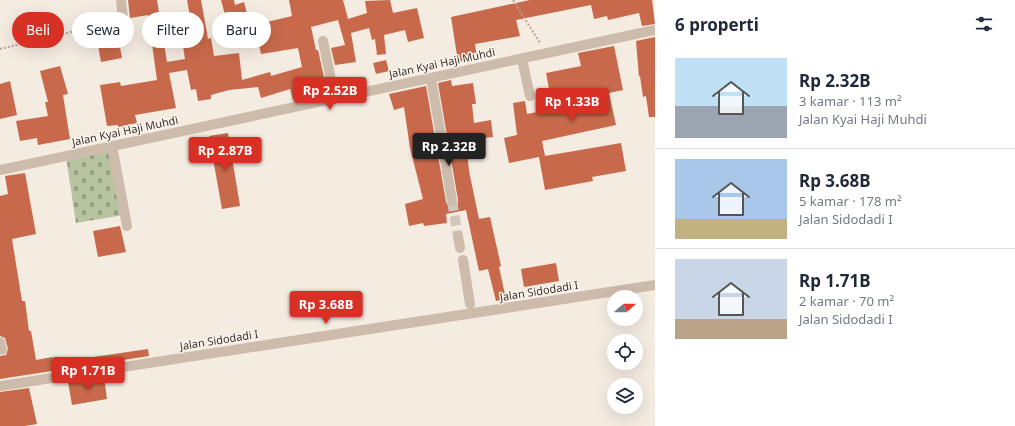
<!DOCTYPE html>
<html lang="id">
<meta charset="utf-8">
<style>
:root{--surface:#fff;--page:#f6f6f7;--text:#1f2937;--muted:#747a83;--line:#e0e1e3;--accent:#d93025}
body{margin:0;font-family:"Noto Sans",sans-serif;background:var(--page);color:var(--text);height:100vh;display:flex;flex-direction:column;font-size:15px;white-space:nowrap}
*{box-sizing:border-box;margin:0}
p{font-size:13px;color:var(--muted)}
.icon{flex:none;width:22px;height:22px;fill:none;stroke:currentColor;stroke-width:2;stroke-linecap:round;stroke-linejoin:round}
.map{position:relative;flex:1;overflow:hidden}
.details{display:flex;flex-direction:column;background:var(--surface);width:360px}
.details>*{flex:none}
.banner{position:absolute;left:12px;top:12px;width:380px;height:36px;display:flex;gap:8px}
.needle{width:26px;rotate:70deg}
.fabs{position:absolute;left:607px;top:290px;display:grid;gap:8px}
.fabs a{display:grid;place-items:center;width:36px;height:36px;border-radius:50%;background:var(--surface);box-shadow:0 4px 16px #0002;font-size:20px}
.price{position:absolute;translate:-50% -34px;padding:0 9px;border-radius:4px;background:var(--accent);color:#fff;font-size:13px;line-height:26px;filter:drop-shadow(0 1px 2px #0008)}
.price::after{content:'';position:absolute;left:50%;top:24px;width:12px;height:9px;margin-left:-6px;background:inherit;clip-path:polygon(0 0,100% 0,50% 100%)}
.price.current{background:#222;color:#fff}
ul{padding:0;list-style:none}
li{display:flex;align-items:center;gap:12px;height:100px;padding:0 20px}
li+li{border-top:1px solid var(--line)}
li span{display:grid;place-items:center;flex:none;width:112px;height:80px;border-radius:0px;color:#555}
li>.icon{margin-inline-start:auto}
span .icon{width:48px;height:48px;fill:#fffc;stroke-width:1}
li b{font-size:17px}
h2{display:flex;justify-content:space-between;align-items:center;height:48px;padding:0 20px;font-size:17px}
.chip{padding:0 14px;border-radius:18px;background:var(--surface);box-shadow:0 4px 16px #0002;font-size:14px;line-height:36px}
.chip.current{background:var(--accent);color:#fff}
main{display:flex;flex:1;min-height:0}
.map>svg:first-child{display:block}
.cemetery{fill:url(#cemetery-stones)}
.building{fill:#c8694b}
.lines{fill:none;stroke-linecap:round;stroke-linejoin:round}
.minor-tunnel{stroke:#cfc6bd;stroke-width:10;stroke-dasharray:10 5;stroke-linecap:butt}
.path{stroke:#b9a596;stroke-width:2;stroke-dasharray:2 2;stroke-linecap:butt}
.minor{stroke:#cdbbac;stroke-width:10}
.labels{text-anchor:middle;stroke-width:3;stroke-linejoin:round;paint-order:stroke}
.street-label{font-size:11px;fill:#3b302b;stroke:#fbf5ee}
</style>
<main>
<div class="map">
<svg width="655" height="426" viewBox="0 0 655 426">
<defs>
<pattern id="cemetery-stones" width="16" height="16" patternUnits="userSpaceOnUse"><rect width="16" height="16" fill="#b8c4a0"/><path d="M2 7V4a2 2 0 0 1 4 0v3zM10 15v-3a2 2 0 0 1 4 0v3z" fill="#97a083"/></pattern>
</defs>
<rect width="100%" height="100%" fill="#f4ebe1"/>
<!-- cemetery -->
<path class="cemetery" d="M111 149 124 215 76 223 66 157Z"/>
<!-- building -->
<path class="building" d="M128 0H157L167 62 185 59 183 46 195 44 187 0H201L208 39 211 38 214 56 239 53 242 80 270 72 271 76 302 67 298 48 261 54 258 41 234 48 221 0H234L235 5 244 2 250 26 292 16 289 0H343L348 19 367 13 365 1 390 0 393 13 417 8 424 38 408 42 405 30 384 35 386 54 377 55 375 39 372 40 369 28 351 33 356 62 335 65 331 48 345 45 338 20 311 27 316 50H318L327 91 293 100 290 89 261 98 258 87 229 90 211 95V99L198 101 196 89 191 90 187 70 169 73 176 108 135 115 137 123 118 127V125L107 126 100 85 120 82 121 86 157 80 148 15 130 18Z
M530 0H652L655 24 642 26 639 13 608 20 607 16 594 19 591 5 516 20 520 36 475 44 477 58 458 62 451 17Z
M655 37V117H649L646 96 643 97 640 76 639 77 636 41Z
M119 42 122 58 101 62 98 45Z
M614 46 623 90 609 93 616 125 542 141 545 156 621 143 626 171 592 177 593 181 545 190 539 157 509 163 504 138 517 135 513 103 525 101 527 114 553 109 546 73 581 66 578 53Z
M386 60 389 71 376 74 373 63Z
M60 66 68 94 63 95 70 139 38 145 37 138 20 141 16 121 48 116 45 102H48L40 71Z
M451 80 452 86 473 83 476 104H472L474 123 491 120 493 137 466 140 469 171 479 219 490 217 501 266 499 267 506 299 496 301 488 269 479 271 466 210 446 214 447 223 424 226 423 223 409 226 405 204 423 199 410 148 404 107 394 110 389 94 426 86 446 202 449 207H453L458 204V200L438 83Z
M10 81 17 115 0 119V84Z
M228 133 240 206 222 209 209 136Z
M25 173 36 234 12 239 22 301H25L29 331H31L36 360 52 357 53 363 148 349 149 356 0 379V356L6 355 8 349 5 338 0 336V196L8 194 5 176Z
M120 226 126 252 98 257 93 231Z
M556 263 559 281 524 287 521 269Z
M104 377 107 399 72 405 68 382Z
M29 388 37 424 25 426H0V392Z"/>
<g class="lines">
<!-- minor-tunnel -->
<path class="minor-tunnel" d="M452 201 458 236"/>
<!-- path -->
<path class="path" d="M513 0 540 43
M0 49 113 22"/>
<!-- minor -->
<path class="minor" d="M121 0 123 19
M323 41 335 99
M522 59 530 96
M431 78 452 201
M112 146 127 226
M0 170 655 30
M458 236 460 248
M463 260 470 304
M0 342 2 350
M0 386 655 285"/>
</g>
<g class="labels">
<!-- street labels -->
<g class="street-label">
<text transform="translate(442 63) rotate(-12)" y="4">Jalan Kyai Haji Muhdi</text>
<text transform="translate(125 131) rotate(-12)" y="4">Jalan Kyai Haji Muhdi</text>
<text transform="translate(539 291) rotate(-9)" y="4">Jalan Sidodadi I</text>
<text transform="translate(219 340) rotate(-9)" y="4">Jalan Sidodadi I</text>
</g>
</g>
</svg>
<div class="fabs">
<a><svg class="needle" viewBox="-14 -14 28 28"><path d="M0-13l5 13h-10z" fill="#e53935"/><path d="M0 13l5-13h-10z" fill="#747a83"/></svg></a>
<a><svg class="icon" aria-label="locate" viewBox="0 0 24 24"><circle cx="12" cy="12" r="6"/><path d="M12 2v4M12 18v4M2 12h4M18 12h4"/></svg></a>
<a><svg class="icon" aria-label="layers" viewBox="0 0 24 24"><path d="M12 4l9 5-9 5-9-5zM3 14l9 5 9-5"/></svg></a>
</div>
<b class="price" style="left:330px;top:111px">Rp 2.52B</b>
<b class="price" style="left:572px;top:122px">Rp 1.33B</b>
<b class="price current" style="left:449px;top:167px">Rp 2.32B</b>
<b class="price" style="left:225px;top:171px">Rp 2.87B</b>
<b class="price" style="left:326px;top:325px">Rp 3.68B</b>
<b class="price" style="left:88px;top:391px">Rp 1.71B</b>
<div class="banner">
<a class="chip current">Beli</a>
<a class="chip">Sewa</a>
<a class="chip">Filter</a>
<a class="chip">Baru</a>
</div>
</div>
<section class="details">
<h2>6 properti<svg class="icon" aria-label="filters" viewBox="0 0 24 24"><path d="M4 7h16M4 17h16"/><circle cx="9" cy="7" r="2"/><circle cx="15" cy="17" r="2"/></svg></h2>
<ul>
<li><span style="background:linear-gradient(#bfe0f5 60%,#9aa5b1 0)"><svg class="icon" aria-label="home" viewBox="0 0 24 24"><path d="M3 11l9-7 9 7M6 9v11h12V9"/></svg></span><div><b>Rp 2.32B</b><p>3 kamar · 113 m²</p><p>Jalan Kyai Haji Muhdi</p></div></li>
<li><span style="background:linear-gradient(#a9c7e8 75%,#c2b280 0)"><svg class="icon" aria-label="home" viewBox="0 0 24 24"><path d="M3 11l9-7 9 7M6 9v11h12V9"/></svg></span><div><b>Rp 3.68B</b><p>5 kamar · 178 m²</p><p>Jalan Sidodadi I</p></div></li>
<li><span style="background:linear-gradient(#c9d6e8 75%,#b9a48a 0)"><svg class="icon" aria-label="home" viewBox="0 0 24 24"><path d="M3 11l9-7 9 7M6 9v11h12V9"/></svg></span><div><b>Rp 1.71B</b><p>2 kamar · 70 m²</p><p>Jalan Sidodadi I</p></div></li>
</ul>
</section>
</main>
